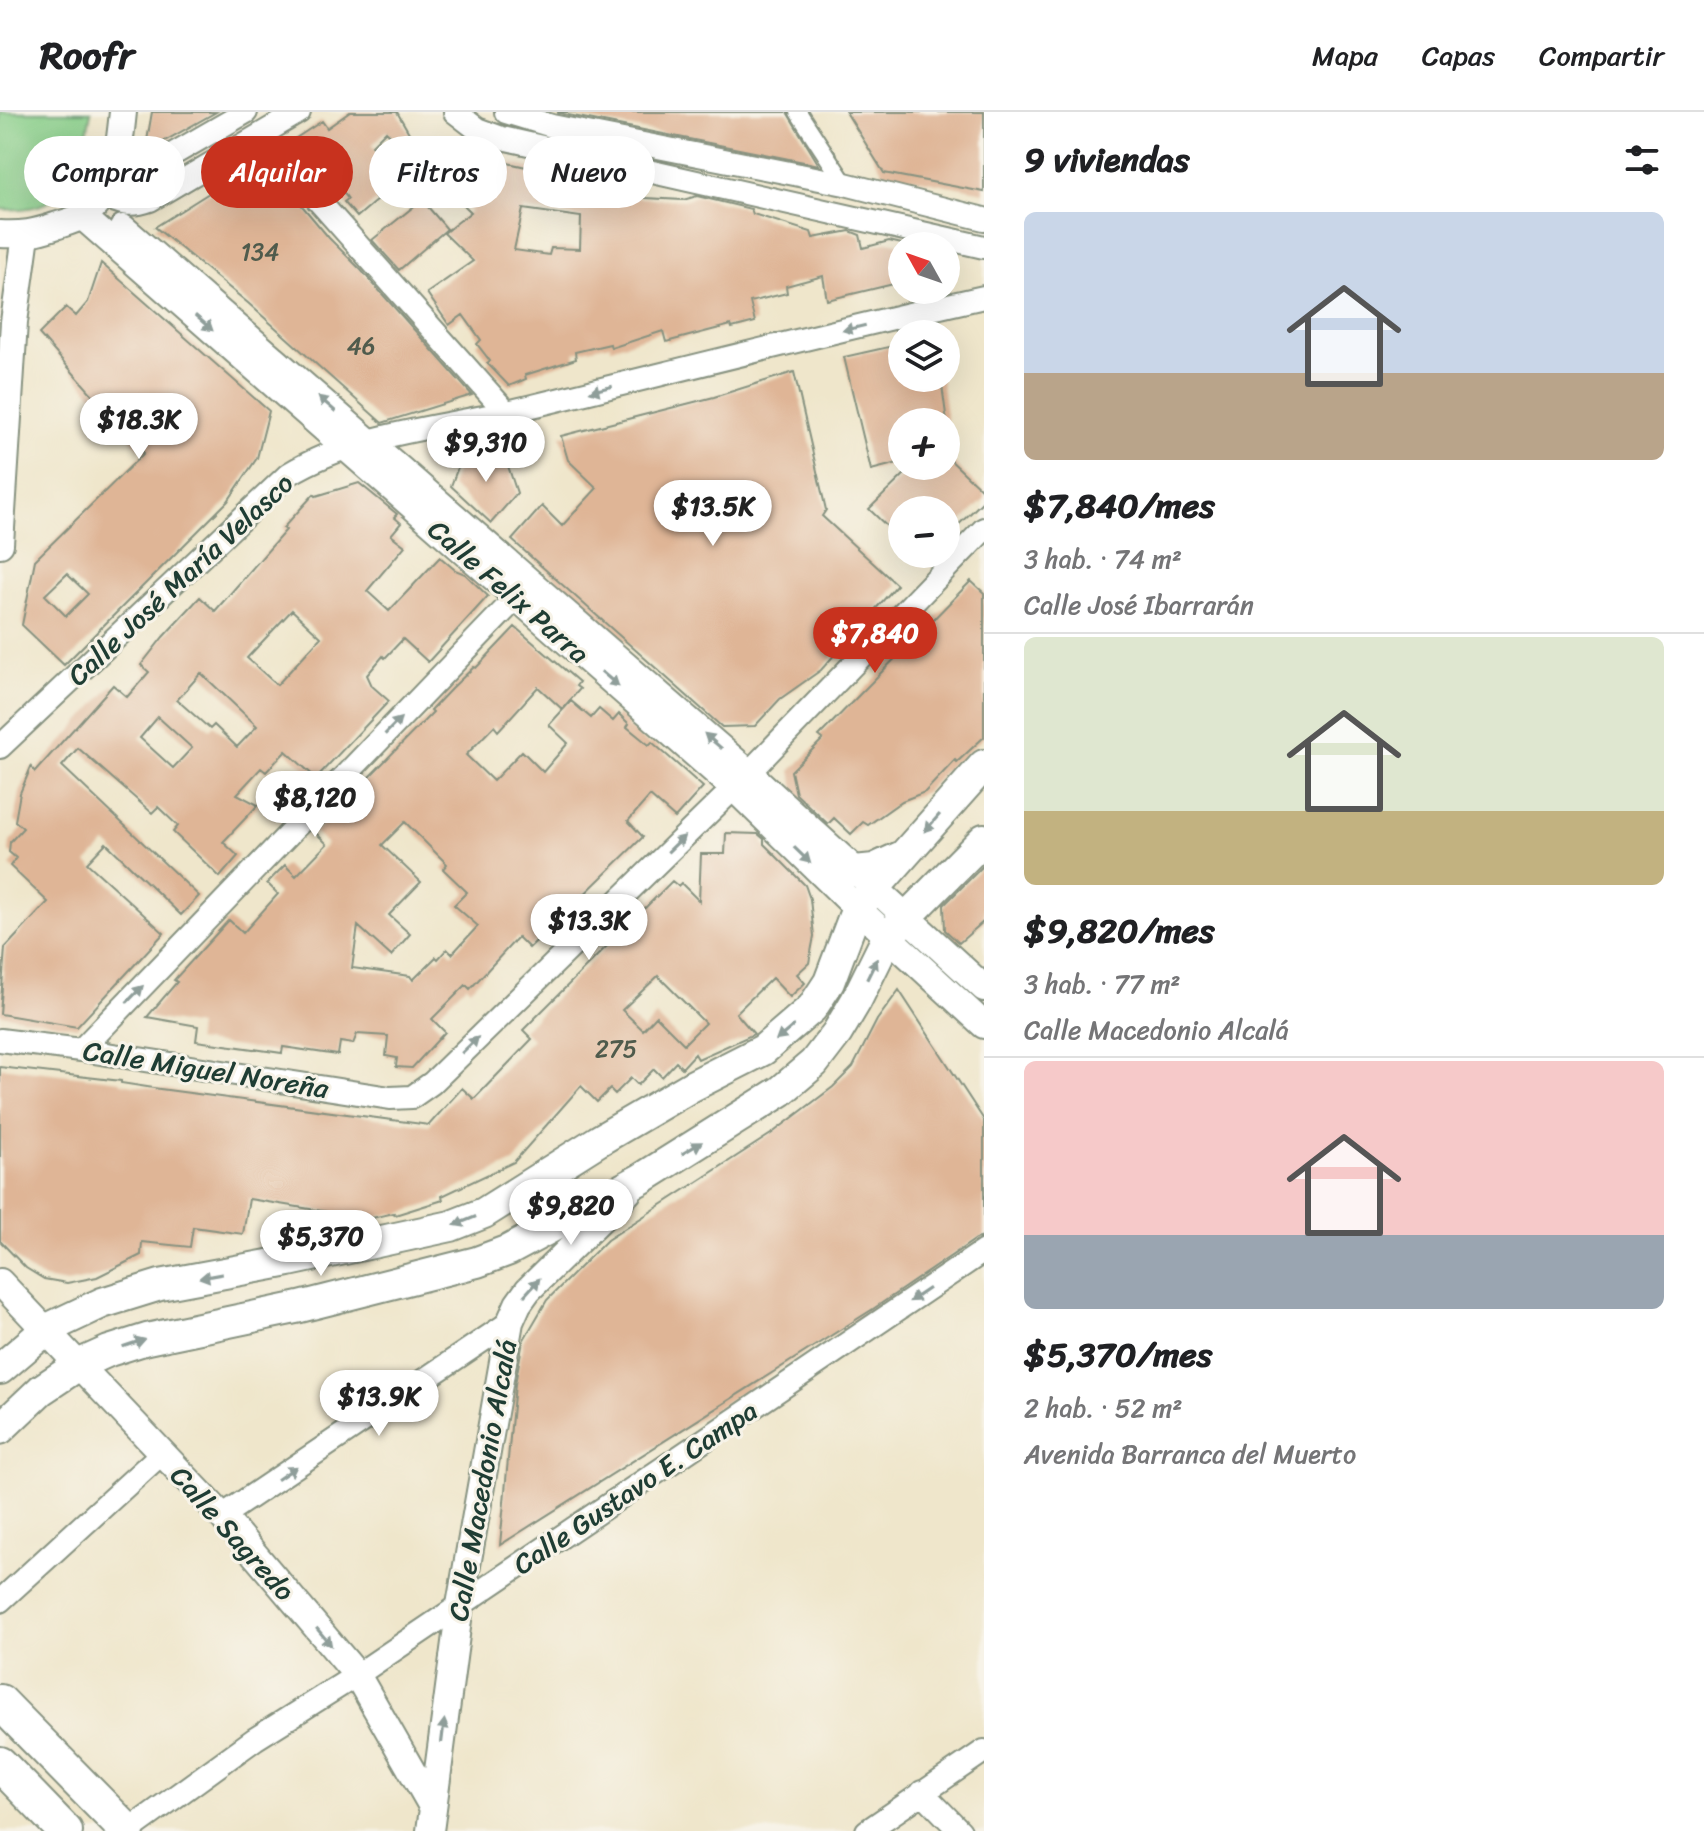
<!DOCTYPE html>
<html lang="es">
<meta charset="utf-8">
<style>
:root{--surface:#fff;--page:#f2f2f2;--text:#202124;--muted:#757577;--line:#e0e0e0;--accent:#c8321e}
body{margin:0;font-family:Sriracha,sans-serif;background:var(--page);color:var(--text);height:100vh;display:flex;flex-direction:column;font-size:30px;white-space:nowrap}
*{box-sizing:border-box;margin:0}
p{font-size:26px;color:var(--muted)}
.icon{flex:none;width:44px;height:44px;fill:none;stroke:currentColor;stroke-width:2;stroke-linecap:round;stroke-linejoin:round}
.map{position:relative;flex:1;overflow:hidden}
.drawer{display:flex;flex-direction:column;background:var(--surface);width:720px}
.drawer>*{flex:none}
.guide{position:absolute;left:24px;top:24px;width:760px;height:72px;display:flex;gap:16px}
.needle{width:52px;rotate:310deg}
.controls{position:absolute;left:888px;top:120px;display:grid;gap:16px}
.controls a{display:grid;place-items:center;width:72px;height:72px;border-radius:50%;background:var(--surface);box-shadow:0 8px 32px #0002;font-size:40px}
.price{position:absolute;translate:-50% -68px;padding:0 18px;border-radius:28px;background:#fff;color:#222;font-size:26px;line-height:52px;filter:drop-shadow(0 2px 4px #0008)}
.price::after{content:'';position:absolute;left:50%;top:48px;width:24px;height:18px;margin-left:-12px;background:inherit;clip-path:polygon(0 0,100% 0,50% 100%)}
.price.current{background:var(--accent);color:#fff}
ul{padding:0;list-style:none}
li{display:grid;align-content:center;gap:16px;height:424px;padding:0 40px}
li+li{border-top:2px solid var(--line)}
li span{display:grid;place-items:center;height:248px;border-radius:12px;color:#555}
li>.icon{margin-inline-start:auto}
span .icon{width:144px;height:144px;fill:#fffc;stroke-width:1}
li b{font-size:34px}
h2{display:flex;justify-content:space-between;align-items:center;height:96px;padding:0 40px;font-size:34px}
.tag{padding:0 28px;border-radius:36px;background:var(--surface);box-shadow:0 8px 32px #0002;font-size:28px;line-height:72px}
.tag.current{background:var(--accent);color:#fff}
header{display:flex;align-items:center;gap:48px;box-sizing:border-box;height:112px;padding:0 40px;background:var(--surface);border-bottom:2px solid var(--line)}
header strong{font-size:38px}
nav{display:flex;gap:44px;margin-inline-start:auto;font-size:28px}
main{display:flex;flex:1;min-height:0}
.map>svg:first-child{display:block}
.green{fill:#86cd88;stroke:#52855e;stroke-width:2}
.building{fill:#dfb596;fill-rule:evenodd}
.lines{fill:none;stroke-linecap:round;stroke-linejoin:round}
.pedestrian-casing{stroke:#879280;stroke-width:20}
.minor-casing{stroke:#879280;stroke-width:26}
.tertiary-casing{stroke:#879280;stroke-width:30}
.secondary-casing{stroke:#879280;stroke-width:34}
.primary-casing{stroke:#879280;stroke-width:38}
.pedestrian{stroke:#fff;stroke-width:16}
.minor{stroke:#fff;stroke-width:22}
.tertiary{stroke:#fff;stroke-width:26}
.secondary{stroke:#fff;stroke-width:30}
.primary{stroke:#fff;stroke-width:34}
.oneway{fill:#8f9e9a}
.labels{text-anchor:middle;stroke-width:6;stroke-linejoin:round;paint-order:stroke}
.number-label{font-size:24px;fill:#4f5b4c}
.street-label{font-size:28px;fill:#1f3d34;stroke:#f7f3e8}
</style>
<header>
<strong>Roofr</strong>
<nav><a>Mapa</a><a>Capas</a><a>Compartir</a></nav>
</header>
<main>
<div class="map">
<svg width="984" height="1719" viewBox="0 0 984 1719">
<rect width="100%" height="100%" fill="#f7f3e8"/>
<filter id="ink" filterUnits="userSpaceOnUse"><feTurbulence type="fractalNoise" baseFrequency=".0125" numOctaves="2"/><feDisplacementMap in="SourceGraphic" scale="16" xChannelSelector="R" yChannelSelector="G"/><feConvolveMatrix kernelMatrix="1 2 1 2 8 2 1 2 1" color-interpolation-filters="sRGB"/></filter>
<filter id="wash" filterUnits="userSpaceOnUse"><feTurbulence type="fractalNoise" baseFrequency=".006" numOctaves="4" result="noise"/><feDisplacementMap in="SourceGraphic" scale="32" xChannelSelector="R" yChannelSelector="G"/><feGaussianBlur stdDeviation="1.8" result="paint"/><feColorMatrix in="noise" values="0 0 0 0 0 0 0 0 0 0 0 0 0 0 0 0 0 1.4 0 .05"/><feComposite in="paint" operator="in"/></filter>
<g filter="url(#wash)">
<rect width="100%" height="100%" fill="#efe6cb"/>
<!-- green -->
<path class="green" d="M0 0H91C81 58 71 103 0 97Z"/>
<g id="blocks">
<!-- building -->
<path class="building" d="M152 0H216L145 40Z
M350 0H397L428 54 425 56 386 19 372 33 403 67 375 86 377 88 357 105 344 90 348 87 330 61 320 67 293 28 322 9 327 16Z
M558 0H787L819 53 558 1Z
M846 0H984V80L884 61Z
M475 41 489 47 531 56 584 63 582 77 589 75 593 81 604 78 606 87 626 82V85L683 88 697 84 751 97 753 102 811 120 813 126 850 119 860 123 863 136 889 129 902 132V170L827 188 823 164 786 174 787 181 750 190 755 210 732 216 731 213 666 230 663 219 611 236 610 232 575 240 576 247 525 263 526 267 509 274 487 251 490 249 477 232 481 228 463 203 449 213 427 181 473 149 444 121 471 100 444 74ZM523 97 581 105 580 137 551 136 549 143 514 138Z
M263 47 329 126 361 158 472 283 382 311 248 191 155 115Z
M422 88 447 117 399 158 372 128Z
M101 151 269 299 257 346 228 389 64 553 22 513 35 448 144 341 39 222 66 195 76 204 88 190ZM67 462 88 482 66 504 45 483Z
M902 232V266H941L947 310H902V350L871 358 844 245Z
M794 260 826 398 822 404 897 473 821 558 780 587 755 614 722 615 512 428 542 394 562 414 597 376 568 348 561 324 714 285Z
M503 339 517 381 491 411 451 374 458 355 467 348Z
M946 344 984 380V388L946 425V398H902V429L869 397 913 354H946Z
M359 371 397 402 394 405 401 411 391 423 405 434 367 479 389 499 440 445 455 458 465 462 488 484 428 550 403 527 385 546 383 544 367 563 372 574 389 589 316 666 286 639 266 660 261 656 237 682 258 693 223 730 238 744 220 765 173 720 178 714 158 695 152 701 78 636 62 654 199 784 181 803 106 731 87 751 164 821 77 915 0 902 5 836 48 790 10 754 16 746 9 740 10 730 23 716 15 709 20 681 31 655 35 660 113 573 127 585 149 560 141 553 163 525 200 485 215 499 286 418 283 416 314 382 316 384ZM292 498 321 525 277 573 247 546ZM201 561 257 614 237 635 214 613 210 617 177 588ZM158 605 192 636 173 656 140 626Z
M971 469 984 481V625L957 650 955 648 925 680 902 689 868 713 863 710 851 722 834 706 828 712 796 682 791 659 823 627 819 624Z
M515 515 579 570 576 574 580 577 562 597 538 575 498 619 494 614 466 643 493 669 522 639 543 660 568 631 549 613 571 589 591 606 599 597 613 609 619 602 629 612 627 615 649 633 652 630 703 675 675 706 650 684 628 709 643 725 529 836 518 825 470 877 466 873 432 907 445 920 412 956 396 955 397 946 386 944 388 924 357 922 353 932 340 930 338 943 283 935 282 941 196 929 198 914 147 905 177 870 174 868 229 808 243 821 278 782 267 771 285 753 296 764 327 732 315 720 433 600 431 598 452 576 474 555 476 556ZM405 710 447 752 443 757 467 780 454 793 478 814 452 842 447 837 438 847 436 845 413 868 410 864 352 856 358 814 391 844 410 822 389 803 421 770 382 733Z
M726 721 758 722 764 727V732L805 773 810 787 814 824 809 851 797 862 805 871 790 885 772 866 736 901 754 922 698 947 695 942 682 956 676 950 662 965 654 957 638 973 631 966 615 982 610 977 597 990 581 974 514 1050 442 1084 443 1088 395 1103 394 1101 359 1109V1105L249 1087 243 1122 193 1115 190 1135 142 1130 141 1143 97 1165 67 1171 44 1167 26 1156 0 1129V955L121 969V971L160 977 429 1013 462 976 474 987 532 927 523 918 672 769 678 774 681 771 699 789 701 742H725ZM658 864 705 911 684 932 656 904 643 918 622 898Z
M984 753V809L959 831 945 818 944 793Z
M899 878 984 1008V1125L976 1127 873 1197 500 1433 515 1272 523 1229 547 1188 607 1128 771 1022 833 975 853 955 877 908Z"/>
</g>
</g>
<g filter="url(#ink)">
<use href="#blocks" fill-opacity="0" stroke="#879280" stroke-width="2"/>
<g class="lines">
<!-- pedestrian casing -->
<g class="pedestrian-casing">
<path id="pedestrian" d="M798 0 845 72"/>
</g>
<!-- minor casing -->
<g class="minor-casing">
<path id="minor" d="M455 0 477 17 502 26 984 135
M506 0 552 14 845 72 984 107
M260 23 506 300
M117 48 144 55 156 52 246 0
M102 83C120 92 131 95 150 88L299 0
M0 635 289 362C356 321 440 316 516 298 672 260 827 220 984 185
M0 928 81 938 390 986 412 985 432 971 734 676 984 417
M81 938 517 485
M222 1404 510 1210
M0 1489 162 1341
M922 1680 960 1719
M128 1719 255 1627 357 1563 984 1139
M867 1719 984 1639"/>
</g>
<!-- tertiary casing -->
<g class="tertiary-casing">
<path id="tertiary" d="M82 104 734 676 857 796 984 913
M123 116 749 661 984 876
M0 122C23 123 34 121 55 114 64 111 76 108 84 103 117 80 119 36 123 0
M0 432 14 210 26 123
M0 1170 222 1404 357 1563 433 1696
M430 1719 460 1493 510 1210 518 1192 528 1178 628 1080"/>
</g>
<!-- secondary casing -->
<g class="secondary-casing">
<path id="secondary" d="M855 759 874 757 900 745
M0 1257 47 1217 102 1191 160 1173 289 1149 451 1114 484 1101 598 1029 692 974 763 938 812 896 829 870 857 796 984 653
M0 1317 41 1278 80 1252 109 1239 147 1227 300 1195 477 1150 509 1138 641 1067 781 979 814 951 837 921 856 889 888 824 984 727"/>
</g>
<!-- primary casing -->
<g class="primary-casing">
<path id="primary" d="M0 1590 127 1719
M0 1652 65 1719"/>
</g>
<!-- pedestrian -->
<use href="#pedestrian" class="pedestrian"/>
<!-- minor -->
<use href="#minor" class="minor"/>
<!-- tertiary -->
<use href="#tertiary" class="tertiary"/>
<!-- secondary -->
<use href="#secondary" class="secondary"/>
<!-- primary -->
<use href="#primary" class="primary"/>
</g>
<!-- one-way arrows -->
<defs><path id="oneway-solid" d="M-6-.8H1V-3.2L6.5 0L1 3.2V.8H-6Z" transform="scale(2)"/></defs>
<g class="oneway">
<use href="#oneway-solid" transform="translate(204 211) rotate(41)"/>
<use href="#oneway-solid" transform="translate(854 216) rotate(167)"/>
<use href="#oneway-solid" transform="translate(601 277) rotate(167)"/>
<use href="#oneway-solid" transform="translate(327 292) rotate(-139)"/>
<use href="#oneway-solid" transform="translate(610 567) rotate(41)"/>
<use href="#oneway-solid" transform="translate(393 614) rotate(-46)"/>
<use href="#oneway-solid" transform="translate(713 629) rotate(-139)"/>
<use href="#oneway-solid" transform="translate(932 711) rotate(131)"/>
<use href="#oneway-solid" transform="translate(676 732) rotate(-44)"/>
<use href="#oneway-solid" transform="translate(802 743) rotate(44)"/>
<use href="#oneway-solid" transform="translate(872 857) rotate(-64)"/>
<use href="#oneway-solid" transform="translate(135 882) rotate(-46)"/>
<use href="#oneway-solid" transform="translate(785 921) rotate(140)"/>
<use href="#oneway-solid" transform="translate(470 933) rotate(-44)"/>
<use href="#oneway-solid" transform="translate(692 1036) rotate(-31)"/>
<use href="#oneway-solid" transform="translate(465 1109) rotate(158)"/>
<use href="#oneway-solid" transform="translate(211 1164) rotate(170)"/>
<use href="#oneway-solid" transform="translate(532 1175) rotate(-48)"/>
<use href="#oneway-solid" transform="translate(919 1183) rotate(146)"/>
<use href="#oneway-solid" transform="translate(134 1231) rotate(-18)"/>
<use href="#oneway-solid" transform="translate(287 1361) rotate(-34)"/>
<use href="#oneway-solid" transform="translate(324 1525) rotate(50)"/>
<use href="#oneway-solid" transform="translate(443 1619) rotate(-83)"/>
</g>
</g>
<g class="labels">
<!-- number labels -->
<g class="number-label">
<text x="260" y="148">134</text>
<text x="361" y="242">46</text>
<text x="616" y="945">275</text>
</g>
<!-- street labels -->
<g class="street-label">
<text transform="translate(180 467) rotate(-43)" y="10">Calle José María Velasco</text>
<text transform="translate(509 479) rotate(41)" y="10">Calle Felix Parra</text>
<text transform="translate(206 957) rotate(9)" y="10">Calle Miguel Noreña</text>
<text transform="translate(482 1368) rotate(-80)" y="10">Calle Macedonio Alcalá</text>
<text transform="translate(635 1375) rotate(-34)" y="10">Calle Gustavo E. Campa</text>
<text transform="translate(233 1421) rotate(48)" y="10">Calle Sagredo</text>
</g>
</g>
</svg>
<div class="controls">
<a><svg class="needle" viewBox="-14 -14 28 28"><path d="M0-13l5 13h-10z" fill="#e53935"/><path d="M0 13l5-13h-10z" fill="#757577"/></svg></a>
<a><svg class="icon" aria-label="layers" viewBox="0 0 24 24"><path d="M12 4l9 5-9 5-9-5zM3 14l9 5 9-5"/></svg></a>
<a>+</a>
<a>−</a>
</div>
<b class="price" style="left:139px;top:349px">$18.3K</b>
<b class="price" style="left:486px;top:372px">$9,310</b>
<b class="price" style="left:713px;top:436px">$13.5K</b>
<b class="price current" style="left:875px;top:563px">$7,840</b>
<b class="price" style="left:315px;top:727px">$8,120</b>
<b class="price" style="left:589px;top:850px">$13.3K</b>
<b class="price" style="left:571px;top:1135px">$9,820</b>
<b class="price" style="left:321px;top:1166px">$5,370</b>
<b class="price" style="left:379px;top:1326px">$13.9K</b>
<div class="guide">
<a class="tag">Comprar</a>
<a class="tag current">Alquilar</a>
<a class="tag">Filtros</a>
<a class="tag">Nuevo</a>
</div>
</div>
<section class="drawer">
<h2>9 viviendas<svg class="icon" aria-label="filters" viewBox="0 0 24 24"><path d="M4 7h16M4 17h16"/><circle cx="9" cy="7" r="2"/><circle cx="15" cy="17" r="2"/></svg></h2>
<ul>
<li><span style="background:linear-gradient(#c9d6e8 65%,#b9a48a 0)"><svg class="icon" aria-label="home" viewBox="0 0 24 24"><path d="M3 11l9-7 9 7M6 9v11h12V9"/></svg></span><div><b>$7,840/mes</b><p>3 hab. · 74 m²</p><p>Calle José Ibarrarán</p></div></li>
<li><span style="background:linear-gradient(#dfe7d0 70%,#c2b280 0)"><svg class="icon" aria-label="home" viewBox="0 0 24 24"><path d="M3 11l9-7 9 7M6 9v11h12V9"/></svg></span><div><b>$9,820/mes</b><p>3 hab. · 77 m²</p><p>Calle Macedonio Alcalá</p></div></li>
<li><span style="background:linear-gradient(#f6c9c9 70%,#9aa5b1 0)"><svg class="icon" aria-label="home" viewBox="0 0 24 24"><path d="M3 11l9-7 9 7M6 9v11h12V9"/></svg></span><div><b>$5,370/mes</b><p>2 hab. · 52 m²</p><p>Avenida Barranca del Muerto</p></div></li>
</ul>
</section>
</main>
